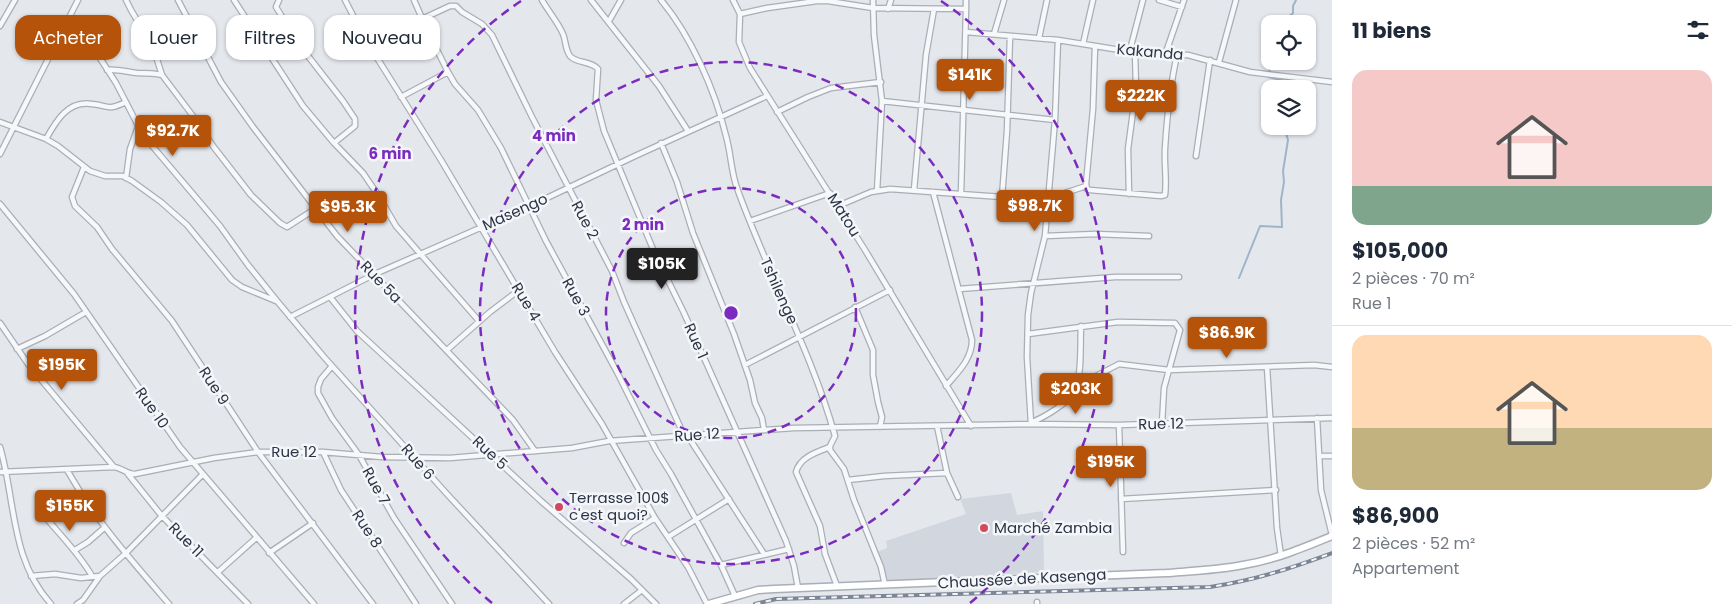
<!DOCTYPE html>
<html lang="fr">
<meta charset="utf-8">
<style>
:root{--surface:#fff;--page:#f6f6f7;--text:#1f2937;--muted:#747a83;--line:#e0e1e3;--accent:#b45309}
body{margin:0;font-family:Poppins,sans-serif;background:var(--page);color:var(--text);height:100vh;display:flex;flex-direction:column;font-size:19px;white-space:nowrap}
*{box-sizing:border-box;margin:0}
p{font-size:16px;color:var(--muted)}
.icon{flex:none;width:28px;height:28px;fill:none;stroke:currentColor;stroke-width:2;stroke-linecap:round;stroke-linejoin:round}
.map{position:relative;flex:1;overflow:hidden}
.side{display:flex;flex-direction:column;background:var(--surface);width:400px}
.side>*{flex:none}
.guide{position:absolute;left:15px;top:15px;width:475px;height:45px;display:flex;gap:10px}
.tools{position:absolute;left:1261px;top:15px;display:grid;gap:10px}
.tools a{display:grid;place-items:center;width:55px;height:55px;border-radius:10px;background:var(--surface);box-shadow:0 1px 4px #0004;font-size:25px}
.price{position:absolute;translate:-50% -42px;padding:0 11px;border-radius:5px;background:var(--accent);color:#fff;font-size:16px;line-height:32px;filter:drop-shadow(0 1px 2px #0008)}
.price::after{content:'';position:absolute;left:50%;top:30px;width:15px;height:11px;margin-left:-8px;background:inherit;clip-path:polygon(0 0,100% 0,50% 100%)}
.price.on{background:#222;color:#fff}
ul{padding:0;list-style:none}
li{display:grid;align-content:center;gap:10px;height:265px;padding:0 20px}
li+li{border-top:1px solid var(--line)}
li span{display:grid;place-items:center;height:155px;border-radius:15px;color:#555}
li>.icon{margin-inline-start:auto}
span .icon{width:90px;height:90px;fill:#fffc;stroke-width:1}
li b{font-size:21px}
h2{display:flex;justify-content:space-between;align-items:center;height:60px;padding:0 20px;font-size:21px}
.chip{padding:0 18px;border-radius:15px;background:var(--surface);box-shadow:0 1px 4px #0004;font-size:18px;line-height:45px}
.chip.on{background:var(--accent);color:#fff}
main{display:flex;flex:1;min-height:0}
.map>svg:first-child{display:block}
.built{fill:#d2d6de}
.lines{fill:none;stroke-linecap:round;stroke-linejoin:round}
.stream{stroke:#9fb4cc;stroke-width:2}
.minor-casing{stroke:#a9aeb7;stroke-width:7}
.secondary-casing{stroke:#a9aeb7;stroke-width:9}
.minor{stroke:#f7f8fa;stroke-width:4.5}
.secondary{stroke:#fff;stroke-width:6}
.rail-casing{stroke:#7d8696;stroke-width:4}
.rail{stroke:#f4f6f9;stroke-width:2;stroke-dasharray:5.5;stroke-linecap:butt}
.ring{fill:none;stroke:#7b2cbf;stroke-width:2.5;stroke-dasharray:9 6}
.poi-dot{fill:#d1495b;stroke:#f4f6f9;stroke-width:2}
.labels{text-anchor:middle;stroke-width:5;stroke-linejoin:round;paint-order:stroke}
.street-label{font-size:15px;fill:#2b3445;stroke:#f4f6f9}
.poi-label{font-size:15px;fill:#2b3445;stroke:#f4f6f9;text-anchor:start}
.centre{fill:#7b2cbf;stroke:#f4f6f9;stroke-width:2.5}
.ring-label{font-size:15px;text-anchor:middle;font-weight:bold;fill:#7b2cbf;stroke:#f4f6f9;stroke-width:5;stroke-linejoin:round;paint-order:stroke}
</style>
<main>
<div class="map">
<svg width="1332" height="604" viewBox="0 0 1332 604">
<rect width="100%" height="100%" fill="#e4e7ec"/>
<!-- built -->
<path class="built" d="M1011 493 1017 515 1043 511 1044 572 887 581 877 552 887 548 886 541 966 514 960 499Z"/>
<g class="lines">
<!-- stream -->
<path class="stream" d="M1285 24 1287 18 1293 13V6L1296 0
M1272 61 1268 77 1285 81 1283 89
M1239 278 1260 226 1282 227 1281 200 1284 182 1283 171 1288 140 1284 126"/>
<!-- minor casing -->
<g class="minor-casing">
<path id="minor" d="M126 0 131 10 153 47 162 75 193 116 213 146 251 195 280 223 287 227 315 209
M178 0 221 82 253 127 337 236 513 420 535 451
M234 0 303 106 334 143 363 173 378 195 396 226 479 321
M279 0 276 7 301 47 343 101 355 119V126L334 143
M345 0 364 37 441 160 555 352 602 424 655 518 688 567 707 604
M414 0 428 32 448 72 455 84 478 110 501 148 546 241 617 372 656 450 671 474 721 565 735 596
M542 0C548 11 558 22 563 34 566 41 565 49 570 56 577 64 590 60 598 69L596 100 604 131 655 254 684 313 786 541 794 566 798 588
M591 0 659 86 688 131
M661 0C691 36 715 90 726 136 731 153 731 172 737 188 767 272 811 350 835 436L830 446V450L844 469 854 500 881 567 885 585
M733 0 740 14 739 42 750 68 865 250 971 426
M873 0 874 35 882 101 877 191
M966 0V9
M1159 0 1182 7
M888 9 891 0
M740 14 767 8 817 1H828L873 8 966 9 961 194
M68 19 85 35 116 83 143 135 220 226 248 265 277 301 324 357 447 494 549 604
M422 19 450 6H456L462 12 482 24 492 35 532 117 612 271 624 302 681 429 691 441 764 554
M609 21 621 0
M0 26 15 0
M966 32 1058 40 1114 49 1165 55H1188L1250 72 1332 82
M994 34 1004 0
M1039 38 1047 0
M1083 44 1093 0
M1095 46 1093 109 1086 184 1087 189 1090 190 1161 196 1165 195C1167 179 1164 165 1165 148 1167 117 1170 86 1177 55
M1130 50 1143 0
M1165 55 1184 0
M1219 62 1236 0
M107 70C118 69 127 72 137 73 146 73 154 73 162 75
M401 97 448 72
M882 101 1055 120
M777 112 808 97 831 88 881 82
M0 122 46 139 58 146 90 171 105 176H123L132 181 161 202 187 225 232 280 242 287 276 301
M46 139C56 121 68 100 92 104 110 106 107 111 126 102
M661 143 677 182 693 233 734 334 750 380 755 403 762 418 764 430
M0 154 78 0
M1196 156 1210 60
M84 167 72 197 75 206 97 227 112 249 172 321 258 452 373 604
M126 178 130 149 138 127
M914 190 926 55 934 9
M933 192 972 340C972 359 958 372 946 386
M1129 194 1128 149 1136 89 1135 51
M1002 197 1007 131 1010 36
M0 204 74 294 180 447 314 604
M838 206 871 192 890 189 1002 197 1047 202 1059 195 1086 186
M750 221 830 193
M1045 236 1095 234 1149 236
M959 289 1115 277H1179
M330 297 357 331 541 501 631 579 656 604
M855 307 873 350V375L878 402 882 417 880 427
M290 317 375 274 530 206 635 156 767 96
M0 323 28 364 114 467
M1028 334 1118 322 1175 323 1180 330 1164 388 1162 424
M17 349 45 336 86 312
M447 350 490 312 519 290
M745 365 890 290
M332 366 321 379 318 387V393L332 418 359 455 394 518 452 604
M1267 367 1277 528 1281 556
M1076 390 1094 377 1119 364 1169 370 1314 365 1332 367
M1317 418 1321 490 1332 535
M1032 422C1043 418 1072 401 1076 389 1082 370 1080 346 1081 326
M1031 424 1027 357 1028 315 1031 293 1045 236 1055 120 1058 40
M1119 425 1123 552
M937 426 947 473 958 497
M0 447C16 502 10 559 51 604
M830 447C817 452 800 457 796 472L820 526 825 554 837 586
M323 452 341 490 416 604
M1319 456H1332
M67 470C96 521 131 560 169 604
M0 472 114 467C122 468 127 474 135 474L214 458 258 452H323L382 457 450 458 572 448 609 441 794 428 1031 424 1119 425 1332 418
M128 474 161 515 248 604
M848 480 884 476 947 473
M81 496C70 493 49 500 42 509V513C59 534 79 553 92 576
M1121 499 1276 490
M668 537 729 499
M624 543 631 533 655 518
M75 550 88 542 104 528
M269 553 313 523
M721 565 789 549
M218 572 256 538
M31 576 55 574 81 578 100 576 126 553 203 474
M1037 602V604
M77 604 83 600 100 576
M624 604 642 590"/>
</g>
<!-- secondary casing -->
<g class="secondary-casing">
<path id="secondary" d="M709 604 758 590 774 589 1166 573C1192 571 1218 570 1243 565 1274 560 1303 548 1332 536"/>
</g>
<!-- minor -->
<use href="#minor" class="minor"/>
<!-- secondary -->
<use href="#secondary" class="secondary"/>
<!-- rail casing -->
<g class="rail-casing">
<path id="rail" d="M755 604 776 599 1210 587C1255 580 1289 569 1332 553"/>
</g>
<!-- rail -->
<use href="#rail" class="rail"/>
</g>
<!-- distance rings -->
<g class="ring">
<circle cx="731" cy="313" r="125"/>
<circle cx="731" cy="313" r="251"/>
<path d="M492 603A376 376 0 0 1 521 1M941 1A376 376 0 0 1 970 603"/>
</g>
<!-- markers -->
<g class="poi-dot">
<circle cx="559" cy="507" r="5"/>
<circle cx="984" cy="528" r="5"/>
</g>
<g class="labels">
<!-- street labels -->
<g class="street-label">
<text transform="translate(1150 52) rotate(5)" y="5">Kakanda</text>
<text transform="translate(515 212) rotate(-24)" y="5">Masengo</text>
<text transform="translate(844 215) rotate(58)" y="5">Matou</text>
<text transform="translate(585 220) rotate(62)" y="5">Rue 2</text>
<text transform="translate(381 282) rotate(46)" y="5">Rue 5a</text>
<text transform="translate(779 291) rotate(66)" y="5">Tshilenge</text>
<text transform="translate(576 297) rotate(61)" y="5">Rue 3</text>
<text transform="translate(526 302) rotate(59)" y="5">Rue 4</text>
<text transform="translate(696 341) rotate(66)" y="5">Rue 1</text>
<text transform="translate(214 386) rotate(57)" y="5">Rue 9</text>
<text transform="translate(152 408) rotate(55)" y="5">Rue 10</text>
<text transform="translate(1161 424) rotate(-1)" y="5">Rue 12</text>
<text transform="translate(697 435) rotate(-4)" y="5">Rue 12</text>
<text x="294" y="457">Rue 12</text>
<text transform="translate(490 453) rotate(43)" y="5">Rue 5</text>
<text transform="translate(418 462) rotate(49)" y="5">Rue 6</text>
<text transform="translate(376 486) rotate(61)" y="5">Rue 7</text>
<text transform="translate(367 529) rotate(57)" y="5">Rue 8</text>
<text transform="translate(186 540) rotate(45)" y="5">Rue 11</text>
<text transform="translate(1022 579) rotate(-3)" y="5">Chaussée de Kasenga</text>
</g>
<!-- poi labels -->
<g class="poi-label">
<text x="569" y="503">Terrasse 100$<tspan x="569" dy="17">c'est quoi?</tspan></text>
<text x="994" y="533">Marché Zambia</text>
</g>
</g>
<circle cx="731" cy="313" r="8" class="centre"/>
<g class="ring-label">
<text x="554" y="141">4 min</text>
<text x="390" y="159">6 min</text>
<text x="643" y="230">2 min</text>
</g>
</svg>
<div class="tools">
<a><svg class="icon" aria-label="locate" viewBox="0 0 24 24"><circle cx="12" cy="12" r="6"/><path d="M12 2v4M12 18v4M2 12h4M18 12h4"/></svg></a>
<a><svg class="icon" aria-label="layers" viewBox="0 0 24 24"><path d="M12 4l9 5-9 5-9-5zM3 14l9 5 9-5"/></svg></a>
</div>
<b class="price" style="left:970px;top:101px">$141K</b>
<b class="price" style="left:1141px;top:122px">$222K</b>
<b class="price" style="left:173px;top:157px">$92.7K</b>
<b class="price" style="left:1035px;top:232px">$98.7K</b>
<b class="price" style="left:348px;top:233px">$95.3K</b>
<b class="price on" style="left:662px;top:290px">$105K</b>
<b class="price" style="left:1227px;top:359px">$86.9K</b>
<b class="price" style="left:62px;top:391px">$195K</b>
<b class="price" style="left:1076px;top:415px">$203K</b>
<b class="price" style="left:1111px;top:488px">$195K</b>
<b class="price" style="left:70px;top:532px">$155K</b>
<div class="guide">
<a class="chip on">Acheter</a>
<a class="chip">Louer</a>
<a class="chip">Filtres</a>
<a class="chip">Nouveau</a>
</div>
</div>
<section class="side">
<h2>11 biens<svg class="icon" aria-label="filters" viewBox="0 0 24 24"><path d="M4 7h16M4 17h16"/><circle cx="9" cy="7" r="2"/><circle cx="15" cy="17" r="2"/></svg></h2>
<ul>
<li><span style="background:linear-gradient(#f6c9c9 75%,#7fa58c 0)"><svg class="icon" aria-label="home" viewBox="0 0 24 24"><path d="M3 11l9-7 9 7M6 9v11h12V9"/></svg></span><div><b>$105,000</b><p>2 pièces · 70 m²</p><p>Rue 1</p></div></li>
<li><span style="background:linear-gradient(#ffd9b3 60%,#c2b280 0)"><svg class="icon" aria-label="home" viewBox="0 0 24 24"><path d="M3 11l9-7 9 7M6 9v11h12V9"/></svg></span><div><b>$86,900</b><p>2 pièces · 52 m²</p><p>Appartement</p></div></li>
</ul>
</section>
</main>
